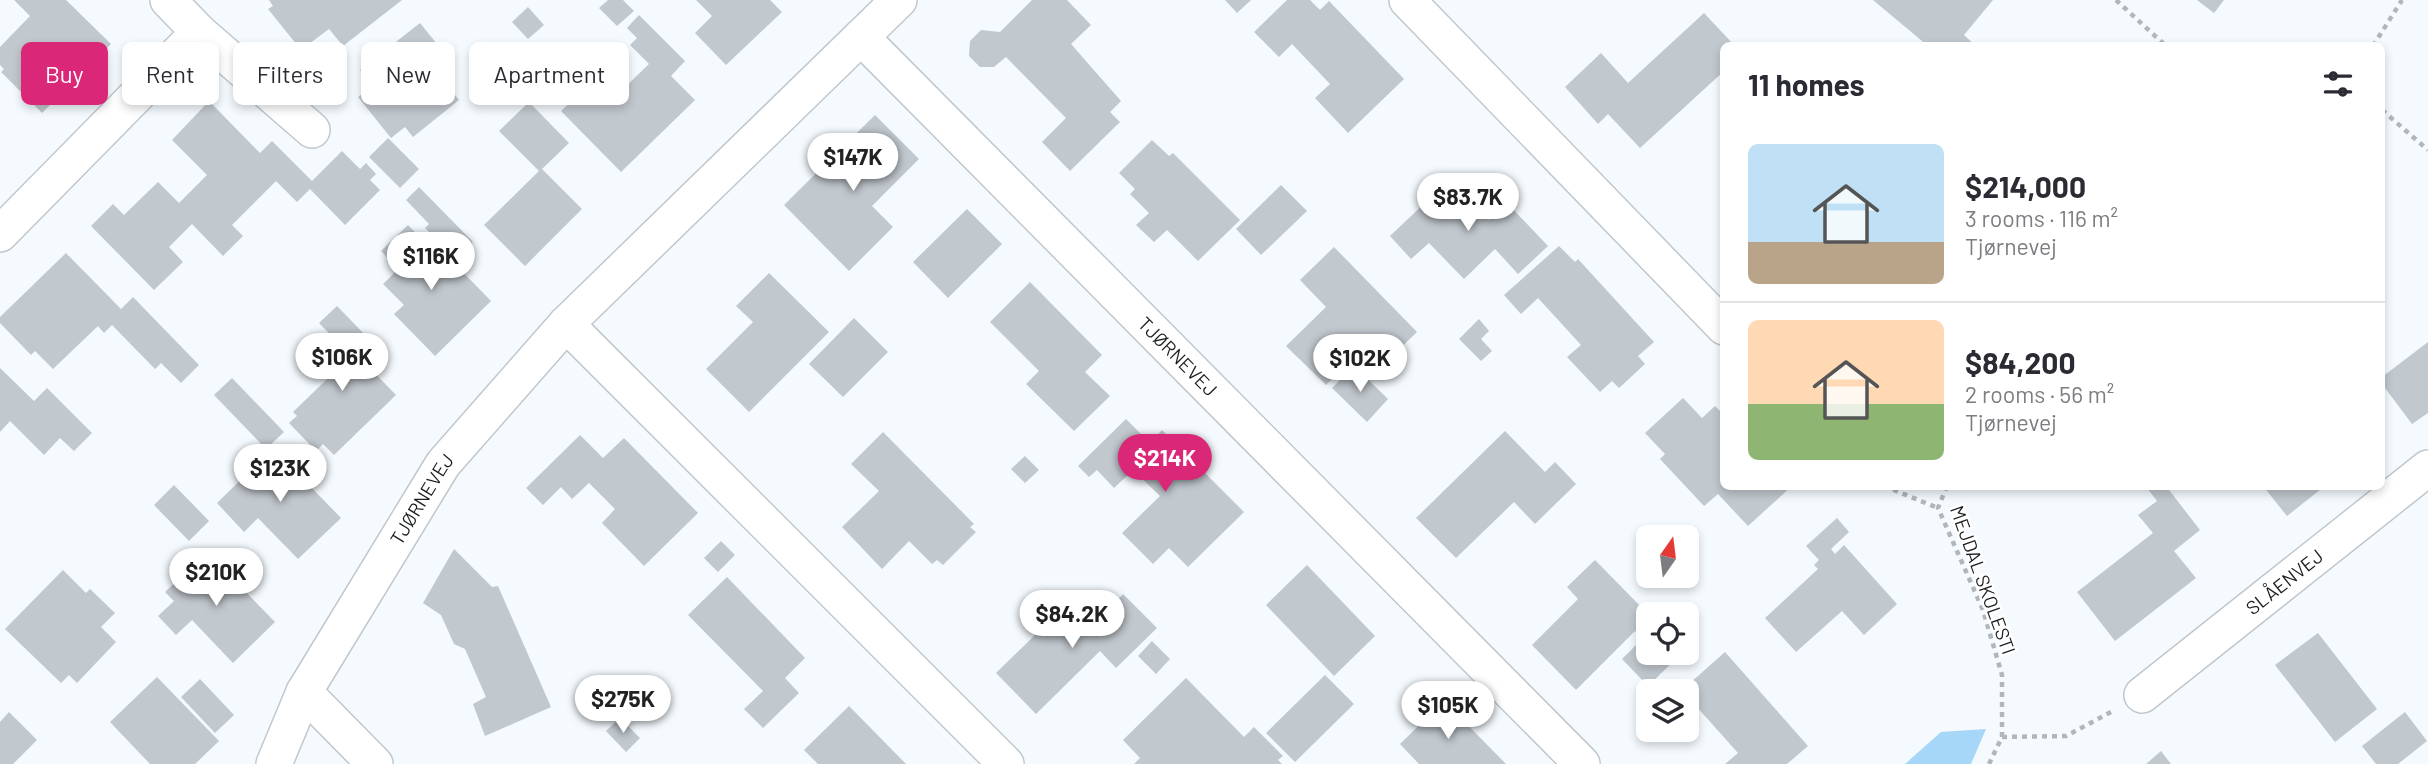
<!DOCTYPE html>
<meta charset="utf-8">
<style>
:root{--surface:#fff;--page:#f7f7f7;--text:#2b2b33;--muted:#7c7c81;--line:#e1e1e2;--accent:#db2777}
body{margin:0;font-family:Barlow,sans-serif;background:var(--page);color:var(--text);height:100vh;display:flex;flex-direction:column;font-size:26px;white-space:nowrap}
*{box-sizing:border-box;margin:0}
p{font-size:23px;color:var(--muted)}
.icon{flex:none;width:38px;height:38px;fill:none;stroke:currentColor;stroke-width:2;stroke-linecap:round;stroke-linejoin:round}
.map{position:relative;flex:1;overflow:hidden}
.side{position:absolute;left:1720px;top:42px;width:665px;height:448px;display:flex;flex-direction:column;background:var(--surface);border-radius:10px;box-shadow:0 4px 10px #0003}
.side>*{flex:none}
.hud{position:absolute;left:21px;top:42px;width:665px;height:63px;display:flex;gap:14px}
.needle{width:46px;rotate:14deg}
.fabs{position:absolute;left:1636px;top:525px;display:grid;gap:14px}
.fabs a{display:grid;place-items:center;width:63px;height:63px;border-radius:10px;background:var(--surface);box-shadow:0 4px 10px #0003;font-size:35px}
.price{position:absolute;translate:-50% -60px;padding:0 16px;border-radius:24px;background:#fff;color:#222;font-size:23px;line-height:46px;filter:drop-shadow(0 2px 4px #0008)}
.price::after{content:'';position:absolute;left:50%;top:42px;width:21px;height:16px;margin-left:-10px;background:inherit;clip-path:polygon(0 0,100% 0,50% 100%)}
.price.selected{background:var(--accent);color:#fff}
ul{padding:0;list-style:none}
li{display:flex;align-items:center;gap:21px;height:175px;padding:0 28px}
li+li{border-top:2px solid var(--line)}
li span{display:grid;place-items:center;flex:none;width:196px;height:140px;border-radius:10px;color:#555}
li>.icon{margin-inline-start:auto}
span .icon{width:84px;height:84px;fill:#fffc;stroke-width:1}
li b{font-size:30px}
h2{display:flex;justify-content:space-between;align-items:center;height:84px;padding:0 28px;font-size:30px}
.chip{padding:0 24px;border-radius:10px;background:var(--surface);box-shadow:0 4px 10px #0003;font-size:24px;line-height:63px}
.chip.selected{background:var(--accent);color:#fff}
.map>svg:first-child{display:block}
.green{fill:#a6d6f8}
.building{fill:#c1c8ce}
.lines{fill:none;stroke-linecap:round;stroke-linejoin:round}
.minor-casing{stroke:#c1c8cd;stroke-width:38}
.path{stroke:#b1b6ba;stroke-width:4.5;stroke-dasharray:5 5;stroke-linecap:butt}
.minor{stroke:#fff;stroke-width:35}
.labels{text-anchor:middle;stroke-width:5;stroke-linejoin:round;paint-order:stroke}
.street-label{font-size:19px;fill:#1b1e20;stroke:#fff}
</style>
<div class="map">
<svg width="2428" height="764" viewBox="0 0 2428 764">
<rect width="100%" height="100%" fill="#f4fafe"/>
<!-- green -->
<path class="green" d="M1986 729 1971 764H1905L1941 732Z"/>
<!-- building -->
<path class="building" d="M14 0H66L111 44 42 113 1 72 4 69 0 65V47L30 16Z
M269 0H402L343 46 329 29 301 50 268 9 273 6Z
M608 0H623L634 11 617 26 599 8Z
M696 0H770L782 12 726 65 695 33 712 16Z
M1032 0H1067L1091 25 1071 44 1121 101 1110 112 1120 122 1070 171 1042 142 1066 118 1006 57 994 67H980L969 56 970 41 981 30 1000 32Z
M1225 0H1251L1237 13Z
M1287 0H1310L1320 10 1329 1 1404 79 1348 133 1315 98 1330 84 1292 44 1279 57 1254 32Z
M1873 0H1993L1964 35 1976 46H1928Z
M2197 0H2224L2214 13Z
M528 7 544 25 528 39 512 22Z
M1704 13 1735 46H1724V71L1640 148 1608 114 1598 124 1565 87 1601 53 1628 83Z
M639 15 685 61 671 76 695 100 621 172 561 111 602 72 621 91 649 64 630 45 637 38 627 28Z
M420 23 442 50 428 61 459 100 413 137 405 127 391 138 358 97 372 86 360 70Z
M209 101 260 153 272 141 312 181 342 151 360 169 366 163 376 174 370 180 380 190 345 225 310 189 297 202 276 181 232 225 243 236 223 256 192 224 169 247 183 262 154 290 91 226 113 204 124 215 158 182 179 203 207 175 172 140Z
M529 102 569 143 542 169 582 209 525 266 484 225 539 171 499 131Z
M875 115 919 159 872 206 893 227 849 271 784 205Z
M388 138 419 169 400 188 369 157Z
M1152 140 1169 156 1173 153 1240 220 1198 261 1167 230 1154 242 1136 225 1149 213 1130 194 1135 189 1119 173Z
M1449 180 1489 220 1507 203 1548 246 1518 274 1495 249 1464 279 1429 243 1411 259 1390 236Z
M1281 185 1307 211 1261 255 1236 229Z
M419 187 473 242 456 259 425 228 429 224 406 200Z
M967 209 1002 244 948 298 913 262Z
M408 225 446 264 450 259 491 301 435 356 394 314 404 305 383 284 398 269 381 251Z
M1559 246 1575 262 1578 259 1654 342 1638 356 1645 364 1619 388 1612 381 1600 392 1567 357 1581 345 1538 298 1521 314 1504 295Z
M1334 247 1417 332 1383 365 1365 347 1326 385 1286 346 1326 307 1300 280Z
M66 253 121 309 133 297 199 365 181 383 161 363 155 369 112 325 104 333 98 326 53 369 35 351 31 355 0 323V317Z
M769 273 829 332 749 412 706 369 753 322 736 306Z
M1030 282 1102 355 1085 372 1110 396 1074 431 1026 384 1039 371 990 322Z
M337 306 368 338 354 352 396 395 334 455 323 444 316 451 289 423 297 416 293 412 351 356 319 323Z
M854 318 888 352 843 397 809 364Z
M1479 319 1489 331 1481 339 1492 351 1481 361 1459 339Z
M2428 342V413L2412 424 2382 384V377Z
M1354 366 1388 399 1367 422 1332 388Z
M0 368 34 401 47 388 92 433 74 451 60 438 44 455 10 421 0 432Z
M232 378 284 432 266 449 214 395Z
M1683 398 1702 418 1715 406 1724 415V486H1792L1748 526 1718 494 1704 506 1660 459 1665 454 1645 433Z
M1126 419 1150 443 1162 430 1244 512 1188 567 1169 548 1153 564 1122 533 1160 496 1133 470 1114 488 1097 470 1089 477 1078 466Z
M1505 431 1545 472 1555 462 1576 484 1535 524 1514 502 1456 558 1416 518Z
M883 432 974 524 970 527 976 532 943 565 937 560 932 564 909 541 882 569 842 527 879 491 851 464Z
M580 435 603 458 624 438 698 513 644 566 602 523 615 509 589 483 572 499 561 487 543 505 526 488Z
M273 448 341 518 298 559 258 518 244 532 217 503Z
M1025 456 1039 470 1025 483 1011 469Z
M174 485 209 521 189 541 154 505Z
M2148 486H2166L2200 530 2174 551 2196 578 2115 641 2077 592 2153 533 2138 515 2157 501 2147 488Z
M2263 486H2325L2287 516Z
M1837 518 1849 532 1831 549 1835 554 1844 545 1897 604 1864 635 1842 611 1796 652 1765 618 1818 569 1814 565 1819 560 1806 546Z
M721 541 735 555 718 572 704 558Z
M454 549 492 587 498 586 551 707 485 736 473 704 486 697 465 649 454 644 441 615 423 603Z
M207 552 275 622 233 663 192 620 176 635 158 616 174 601 165 592Z
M1595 560 1648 614V653H1682L1648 686 1622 659 1642 639 1635 631 1576 690 1532 645 1578 599 1567 587Z
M1307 565 1375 636 1334 676 1266 605Z
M63 570 86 593 90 589 115 613 101 627 116 642 77 683 69 675 61 683 5 629Z
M727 577 805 658 785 678 799 693 763 728 744 709 763 691 688 615Z
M1123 594 1157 628 1116 668 1100 651 1036 714 996 673 1075 596 1110 631 1125 617 1113 605Z
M2318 633 2377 709 2335 742 2275 665Z
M1152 641 1170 659 1156 674 1138 656Z
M1725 652 1808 746 1787 764H1725L1738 753 1687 696V691H1681Z
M1325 675 1354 704 1295 762 1266 733Z
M157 677 219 741 195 764H150L110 722Z
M1186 678 1244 737 1254 727 1283 756 1278 760 1282 764H1134L1140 758 1123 740Z
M200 679 234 715 215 733 181 697Z
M1444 701 1506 764H1419L1400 744Z
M849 706 906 764H818L804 750Z
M9 712 37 740 13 764H0V722Z
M2405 712 2427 741 2398 764H2376L2362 746Z
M620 718 640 738 626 752 606 731Z
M2161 751 2171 764H2146Z"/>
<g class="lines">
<!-- minor casing -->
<g class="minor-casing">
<g id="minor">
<path d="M168 0 199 32 312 130"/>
<path d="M1407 0 1724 327"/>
<path id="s1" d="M861 37 1582 764"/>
<path d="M0 234 199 32"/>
<path d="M566 324 1006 764"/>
<path d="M304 692 375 764"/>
<path id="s2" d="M2142 695 2428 468"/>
<path id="s3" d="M274 764 304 692 443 464 566 324 899 0"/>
</g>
</g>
<!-- path -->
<path class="path" d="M2116 0 2166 46
M2373 46 2402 0
M2382 110 2428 150
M1884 486 1938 508
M1947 486 1938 508 1983 610 2002 675V737L1989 764
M2002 737 2066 736 2111 712"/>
<!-- minor -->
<use href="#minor" class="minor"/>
</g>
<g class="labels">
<!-- street labels -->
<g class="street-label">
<text dy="7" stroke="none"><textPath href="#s1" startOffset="450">TJØRNEVEJ</textPath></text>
<text dy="7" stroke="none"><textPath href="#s3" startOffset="304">TJØRNEVEJ</textPath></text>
<text transform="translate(1983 580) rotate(70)" y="7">MEJDAL SKOLESTI</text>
<text dy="7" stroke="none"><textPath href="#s2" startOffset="182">SLÅENVEJ</textPath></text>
</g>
</g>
</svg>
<div class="fabs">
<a><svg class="needle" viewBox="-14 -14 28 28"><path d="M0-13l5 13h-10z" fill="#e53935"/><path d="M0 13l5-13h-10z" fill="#7c7c81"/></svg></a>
<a><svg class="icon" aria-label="locate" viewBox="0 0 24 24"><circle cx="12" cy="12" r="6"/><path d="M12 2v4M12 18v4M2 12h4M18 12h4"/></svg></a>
<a><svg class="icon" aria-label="layers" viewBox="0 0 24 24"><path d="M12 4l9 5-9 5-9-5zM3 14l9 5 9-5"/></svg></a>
</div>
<b class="price" style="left:853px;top:193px">$147K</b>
<b class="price" style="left:1468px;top:233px">$83.7K</b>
<b class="price" style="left:431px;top:292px">$116K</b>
<b class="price" style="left:342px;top:393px">$106K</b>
<b class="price" style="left:1360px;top:394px">$102K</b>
<b class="price selected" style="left:1165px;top:494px">$214K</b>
<b class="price" style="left:280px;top:504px">$123K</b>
<b class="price" style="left:216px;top:608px">$210K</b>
<b class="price" style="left:1072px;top:650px">$84.2K</b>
<b class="price" style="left:623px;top:735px">$275K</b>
<b class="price" style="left:1448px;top:741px">$105K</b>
<div class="hud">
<a class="chip selected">Buy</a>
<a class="chip">Rent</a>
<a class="chip">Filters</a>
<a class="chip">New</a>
<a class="chip">Apartment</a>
</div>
<section class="side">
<h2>11 homes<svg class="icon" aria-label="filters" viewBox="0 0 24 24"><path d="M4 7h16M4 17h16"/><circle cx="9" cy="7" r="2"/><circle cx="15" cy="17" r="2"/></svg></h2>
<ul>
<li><span style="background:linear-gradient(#bfe0f5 70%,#b9a48a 0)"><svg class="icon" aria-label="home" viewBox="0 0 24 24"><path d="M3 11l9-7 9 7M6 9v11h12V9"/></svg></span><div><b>$214,000</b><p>3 rooms · 116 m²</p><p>Tjørnevej</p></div></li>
<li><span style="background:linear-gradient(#ffd9b3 60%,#8fb573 0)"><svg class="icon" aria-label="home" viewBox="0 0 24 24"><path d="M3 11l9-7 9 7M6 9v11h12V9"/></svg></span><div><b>$84,200</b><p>2 rooms · 56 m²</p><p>Tjørnevej</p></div></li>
</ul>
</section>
</div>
